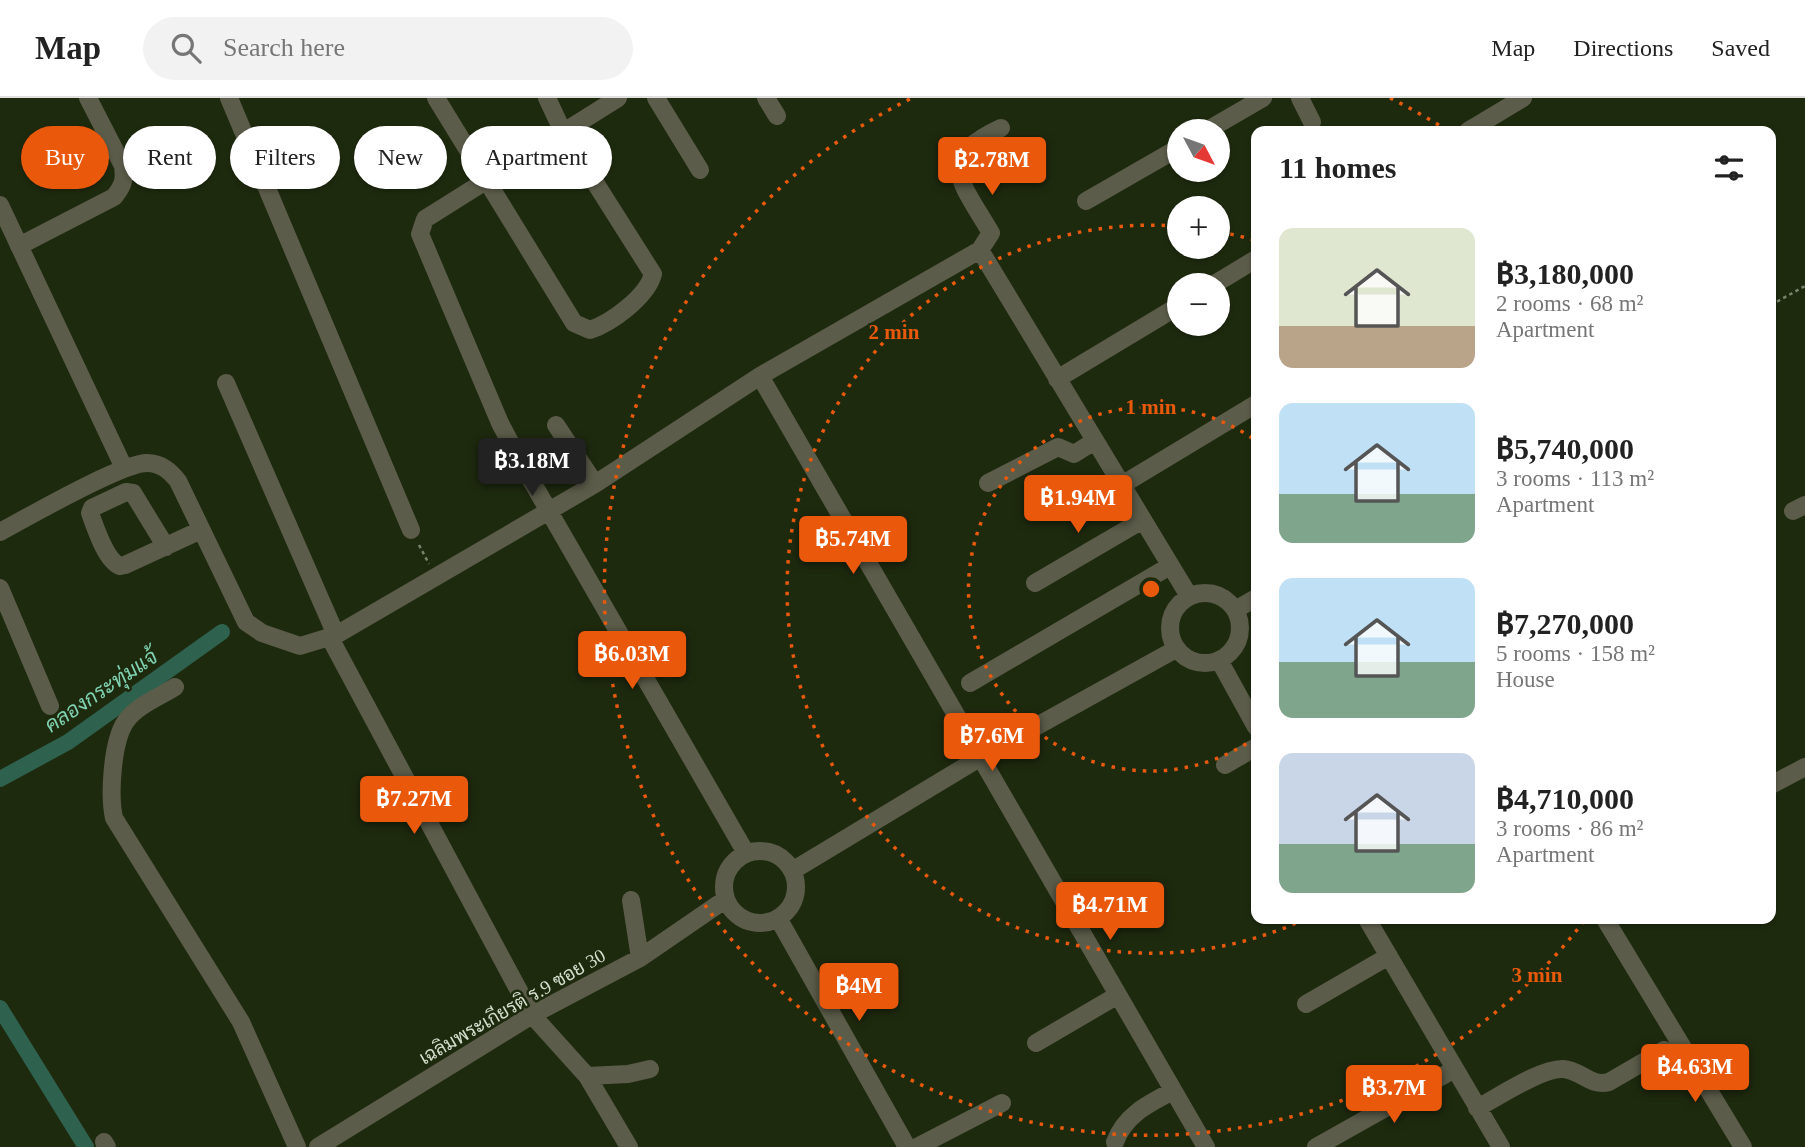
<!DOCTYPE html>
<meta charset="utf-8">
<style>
:root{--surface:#fff;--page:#f2f2f2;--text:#222;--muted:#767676;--line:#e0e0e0;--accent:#ea580c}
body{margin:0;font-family:"Times New Roman",Sarabun,serif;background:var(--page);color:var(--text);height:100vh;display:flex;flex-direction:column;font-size:26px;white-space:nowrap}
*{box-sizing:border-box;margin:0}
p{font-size:23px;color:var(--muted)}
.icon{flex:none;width:38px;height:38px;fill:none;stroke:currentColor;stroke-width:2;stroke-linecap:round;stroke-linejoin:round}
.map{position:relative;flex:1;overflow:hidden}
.sheet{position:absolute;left:1251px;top:28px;width:525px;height:798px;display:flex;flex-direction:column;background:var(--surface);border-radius:14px;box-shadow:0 2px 5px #0004}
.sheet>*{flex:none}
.guide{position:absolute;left:21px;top:28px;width:665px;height:63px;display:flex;gap:14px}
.needle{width:46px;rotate:131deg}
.controls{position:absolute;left:1167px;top:21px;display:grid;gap:14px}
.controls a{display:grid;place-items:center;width:63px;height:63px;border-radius:50%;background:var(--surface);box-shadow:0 2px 5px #0004;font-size:35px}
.price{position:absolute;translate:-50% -60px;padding:0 16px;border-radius:7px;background:var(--accent);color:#fff;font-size:23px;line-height:46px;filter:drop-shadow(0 2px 4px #0008)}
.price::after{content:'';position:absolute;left:50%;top:42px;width:21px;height:16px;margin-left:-10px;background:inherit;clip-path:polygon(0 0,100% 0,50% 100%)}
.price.active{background:#222;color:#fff}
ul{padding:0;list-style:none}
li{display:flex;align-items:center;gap:21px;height:175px;padding:0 28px}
li span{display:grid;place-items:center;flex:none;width:196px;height:140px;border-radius:14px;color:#555}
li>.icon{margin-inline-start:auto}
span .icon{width:84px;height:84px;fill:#fffc;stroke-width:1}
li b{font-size:30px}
h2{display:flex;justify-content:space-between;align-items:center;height:84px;padding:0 28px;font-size:30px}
.chip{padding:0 24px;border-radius:32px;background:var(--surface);box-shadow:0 2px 5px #0004;font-size:24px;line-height:63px}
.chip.active{background:var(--accent);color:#fff}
header{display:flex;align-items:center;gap:42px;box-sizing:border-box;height:98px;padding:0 35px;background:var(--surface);border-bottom:2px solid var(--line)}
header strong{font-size:33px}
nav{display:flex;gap:38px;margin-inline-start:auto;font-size:24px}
.search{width:490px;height:63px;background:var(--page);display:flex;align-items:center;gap:18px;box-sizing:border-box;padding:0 24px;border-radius:38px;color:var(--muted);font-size:26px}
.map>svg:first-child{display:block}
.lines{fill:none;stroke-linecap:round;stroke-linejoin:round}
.canal{stroke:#2e624f;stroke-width:16}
.path{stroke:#79836d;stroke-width:2.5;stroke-dasharray:3.5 3.5;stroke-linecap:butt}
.minor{stroke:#5b5c49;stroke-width:18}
.ring{fill:none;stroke:#e8590c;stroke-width:3.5;stroke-dasharray:3.5 7}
.labels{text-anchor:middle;stroke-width:5;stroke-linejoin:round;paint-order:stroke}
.street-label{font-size:19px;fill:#d5decd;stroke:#1e2a0e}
.water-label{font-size:21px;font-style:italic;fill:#7fd2b1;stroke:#1e2a0e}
.centre{fill:#e8590c;stroke:#1e2a0e;stroke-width:3.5}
.ring-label{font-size:21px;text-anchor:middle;font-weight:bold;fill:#e8590c;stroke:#1e2a0e;stroke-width:5;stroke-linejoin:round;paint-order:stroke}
</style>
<header>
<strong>Map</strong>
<div class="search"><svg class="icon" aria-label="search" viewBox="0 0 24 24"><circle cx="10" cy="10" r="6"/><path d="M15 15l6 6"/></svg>Search here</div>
<nav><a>Map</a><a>Directions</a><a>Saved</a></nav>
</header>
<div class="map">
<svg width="1805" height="1049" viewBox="0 0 1805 1049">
<rect width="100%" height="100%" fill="#1e2a0e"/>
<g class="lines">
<!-- canal -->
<path class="canal" d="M0 681 68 644 222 534
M0 910 86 1049"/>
<!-- path -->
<path class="path" d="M1771 207 1805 188
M419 447 429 466"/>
<!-- minor -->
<path class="minor" d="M229 0 411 432
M436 0 574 225 590 232C611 225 647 199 653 176L563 34 547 0
M618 0 425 121 420 136 500 325 520 363 746 755
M656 0 700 72
M766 0 777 18
M1300 0 1312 24
M1206 33 1263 0
M1468 33 1523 0
M1086 103 1180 49
M0 107 124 370
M19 148 114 99C123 88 125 82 123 68L88 0
M980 152 991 135C962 85 934 61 1001 30
M1213 187 1256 161
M760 278 1206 1049
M1057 281 1180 207
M226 285 336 537
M556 327 595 386
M988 385 1058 349 1074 356 1093 344
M1120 388 1256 306
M1793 413 1805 407
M0 434C28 419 121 365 147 365 161 365 170 373 178 383L246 524 262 535 300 548 336 537 595 386 760 278 980 152 1189 498
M166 449 133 395 126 394 92 410 90 415C95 429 106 463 120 468L125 467 201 432
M1035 485 1141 423
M0 490 50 608
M1170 530a35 35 0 1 1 70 0a35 35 0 1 1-70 0Z
M1235 512 1256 500
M330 540 532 917 587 978 629 1049
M1219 562 1256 629
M970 585 1170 468
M175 589C159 599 138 607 126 623 112 643 109 697 114 720L241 924 297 1049
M1225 667 1256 649
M1771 687 1805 669
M724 789a36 36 0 1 1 72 0a36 36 0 1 1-72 0Z
M792 773 981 659 1176 551
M631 802 640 860
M778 820 907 1049
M1367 821 1501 1049
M1605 821 1743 1049
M1306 906 1389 858
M1036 945 1118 897
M587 978 628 976 650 971
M1477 1010C1497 1000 1541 970 1563 971 1581 972 1590 989 1609 984L1664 952
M104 1044 107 1049
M1115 1044C1125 1017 1148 1006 1173 993
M318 1049 532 917 640 860 726 801
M917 1049 1002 1005
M1316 1049 1453 972"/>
</g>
<!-- distance rings -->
<g class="ring">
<path d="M1255 640A182 182 0 1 1 1255 342"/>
<path d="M1305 821A364 364 0 1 1 1176 128M1220 134A364 364 0 0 1 1254 142"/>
<path d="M1584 823A546 546 0 1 1 912 0M1390 0A546 546 0 0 1 1448 33"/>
</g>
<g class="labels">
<!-- street labels -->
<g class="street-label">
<text transform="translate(512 908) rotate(-30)" y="7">เฉลิมพระเกียรติ ร.9 ซอย 30</text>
</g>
<!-- water labels -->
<g class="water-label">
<text transform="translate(101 593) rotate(-34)" y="7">คลองกระทุ่มแจ้</text>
</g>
</g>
<circle cx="1151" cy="491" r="10" class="centre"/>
<g class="ring-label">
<text x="894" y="241">2 min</text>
<text x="1151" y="316">1 min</text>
<text x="1537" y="884">3 min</text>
</g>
</svg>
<div class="controls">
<a><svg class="needle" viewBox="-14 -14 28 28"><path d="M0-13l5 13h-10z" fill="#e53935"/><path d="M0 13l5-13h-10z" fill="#767676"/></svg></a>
<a>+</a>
<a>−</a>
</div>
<b class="price" style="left:992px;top:99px">฿2.78M</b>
<b class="price active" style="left:532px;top:400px">฿3.18M</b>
<b class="price" style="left:1078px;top:437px">฿1.94M</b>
<b class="price" style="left:853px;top:478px">฿5.74M</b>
<b class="price" style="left:632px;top:593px">฿6.03M</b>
<b class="price" style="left:992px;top:675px">฿7.6M</b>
<b class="price" style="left:414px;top:738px">฿7.27M</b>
<b class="price" style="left:1110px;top:844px">฿4.71M</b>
<b class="price" style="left:859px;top:925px">฿4M</b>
<b class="price" style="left:1695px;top:1006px">฿4.63M</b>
<b class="price" style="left:1394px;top:1027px">฿3.7M</b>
<div class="guide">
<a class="chip active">Buy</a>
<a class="chip">Rent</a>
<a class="chip">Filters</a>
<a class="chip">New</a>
<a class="chip">Apartment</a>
</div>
<section class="sheet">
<h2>11 homes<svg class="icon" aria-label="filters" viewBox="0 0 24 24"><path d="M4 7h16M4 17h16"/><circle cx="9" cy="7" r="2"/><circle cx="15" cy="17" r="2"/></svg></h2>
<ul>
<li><span style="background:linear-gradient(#dfe7d0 70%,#b9a48a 0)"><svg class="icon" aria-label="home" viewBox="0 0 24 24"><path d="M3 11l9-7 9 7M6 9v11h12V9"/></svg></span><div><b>฿3,180,000</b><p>2 rooms · 68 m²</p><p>Apartment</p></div></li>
<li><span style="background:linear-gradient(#bfe0f5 65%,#7fa58c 0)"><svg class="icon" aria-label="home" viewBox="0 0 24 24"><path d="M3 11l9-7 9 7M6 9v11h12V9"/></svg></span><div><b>฿5,740,000</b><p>3 rooms · 113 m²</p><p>Apartment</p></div></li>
<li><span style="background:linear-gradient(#bfe0f5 60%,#7fa58c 0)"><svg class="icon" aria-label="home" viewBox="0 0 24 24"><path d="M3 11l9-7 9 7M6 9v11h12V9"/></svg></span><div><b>฿7,270,000</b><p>5 rooms · 158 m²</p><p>House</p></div></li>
<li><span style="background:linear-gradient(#c9d6e8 65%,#7fa58c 0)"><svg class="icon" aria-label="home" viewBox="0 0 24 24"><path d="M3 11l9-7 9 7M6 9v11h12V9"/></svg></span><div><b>฿4,710,000</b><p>3 rooms · 86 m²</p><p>Apartment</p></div></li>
</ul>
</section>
</div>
